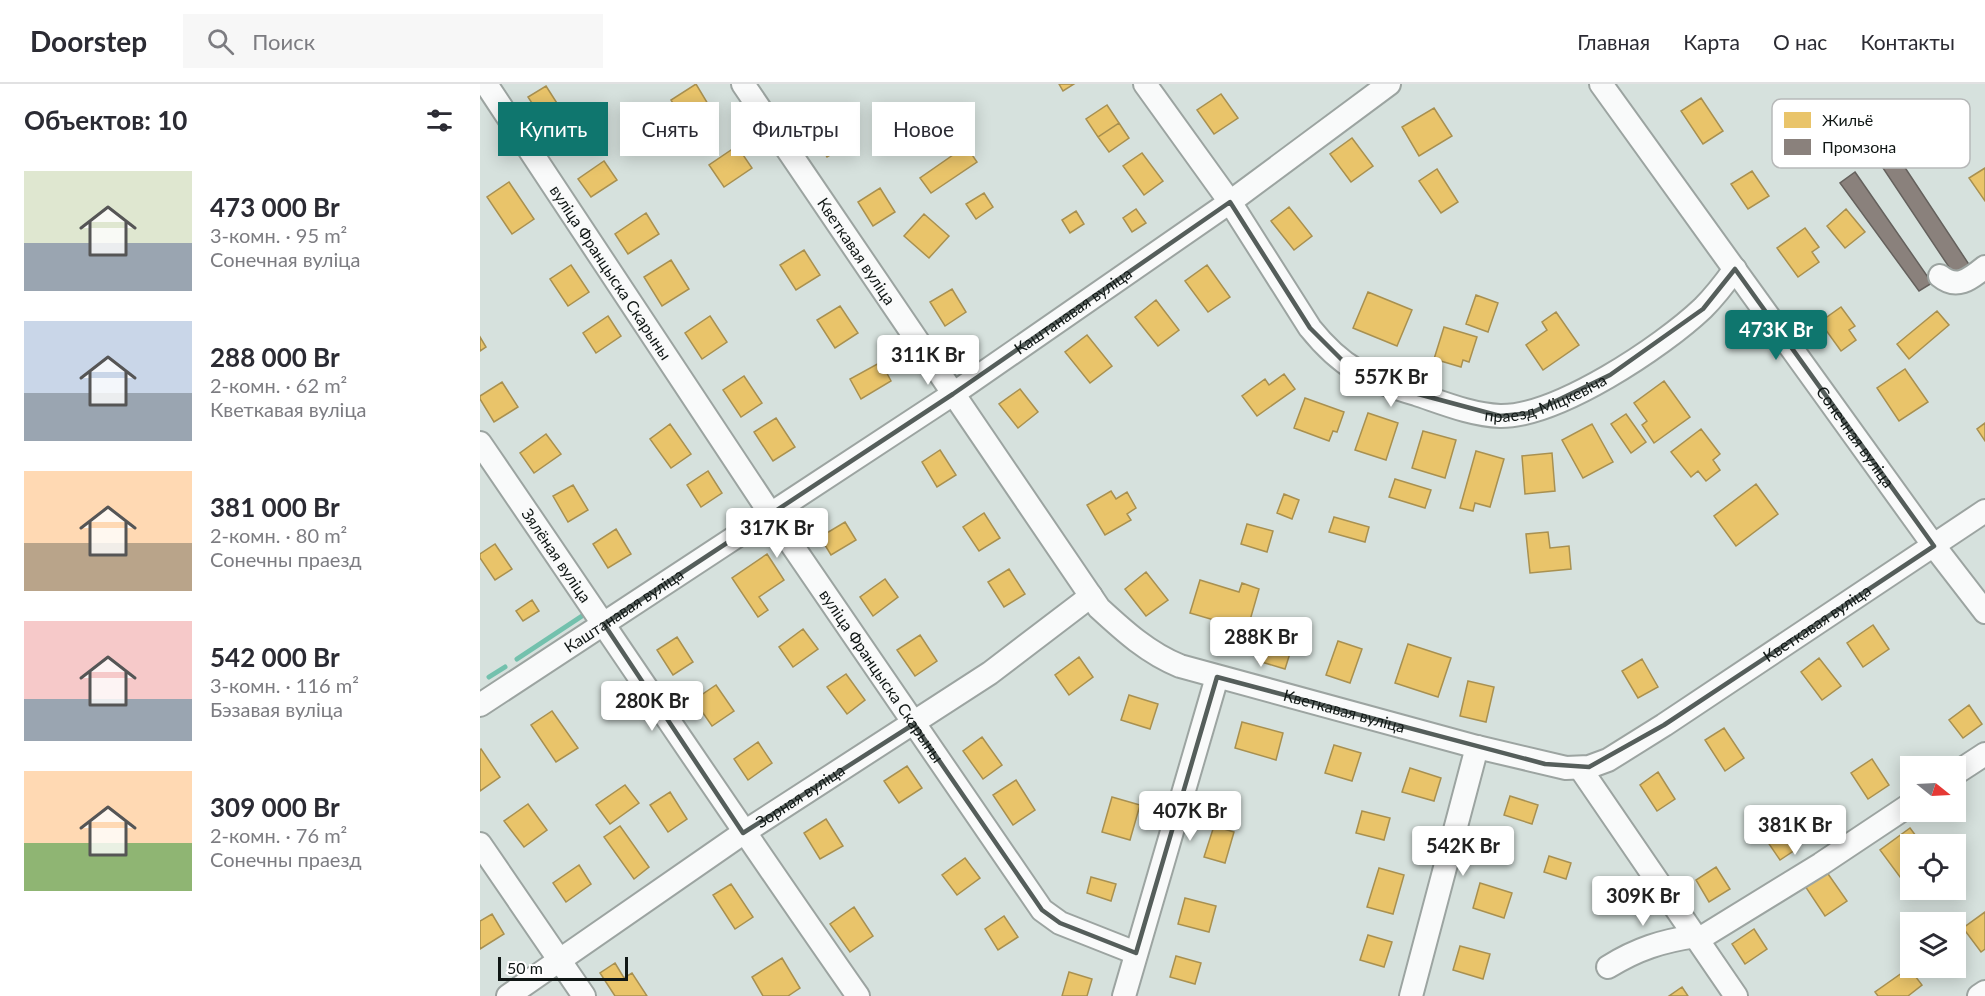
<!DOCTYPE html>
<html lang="ru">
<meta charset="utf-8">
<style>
:root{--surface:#fff;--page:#f7f7f7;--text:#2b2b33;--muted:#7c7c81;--line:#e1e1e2;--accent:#0f766e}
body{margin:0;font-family:Lato,sans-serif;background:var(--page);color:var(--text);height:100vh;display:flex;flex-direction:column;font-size:22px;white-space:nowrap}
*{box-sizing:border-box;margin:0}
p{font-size:20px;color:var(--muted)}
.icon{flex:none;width:33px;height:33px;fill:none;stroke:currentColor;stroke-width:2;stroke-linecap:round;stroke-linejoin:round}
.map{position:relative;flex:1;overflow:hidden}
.side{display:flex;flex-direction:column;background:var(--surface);width:480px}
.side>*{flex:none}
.banner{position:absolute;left:18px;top:18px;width:570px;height:54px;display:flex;gap:12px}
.needle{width:39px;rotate:108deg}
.fabs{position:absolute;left:1420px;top:672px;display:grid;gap:12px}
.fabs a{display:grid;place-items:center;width:66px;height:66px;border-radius:0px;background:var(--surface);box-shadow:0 3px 15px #0003;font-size:30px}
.scale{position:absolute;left:18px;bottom:15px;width:130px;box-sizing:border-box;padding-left:6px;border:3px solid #101715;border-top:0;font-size:16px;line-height:21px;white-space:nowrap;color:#101715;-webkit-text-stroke:4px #fff;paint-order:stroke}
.price{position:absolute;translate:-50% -51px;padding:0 14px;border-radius:6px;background:#fff;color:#222;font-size:20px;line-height:39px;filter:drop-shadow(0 2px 3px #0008)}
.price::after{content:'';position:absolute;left:50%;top:36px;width:18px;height:14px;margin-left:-9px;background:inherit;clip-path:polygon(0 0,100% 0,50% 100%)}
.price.current{background:var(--accent);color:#fff}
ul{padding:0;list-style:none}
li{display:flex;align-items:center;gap:18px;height:150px;padding:0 24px}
li span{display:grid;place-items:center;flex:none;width:168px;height:120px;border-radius:0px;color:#555}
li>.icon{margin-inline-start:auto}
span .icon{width:72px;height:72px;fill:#fffc;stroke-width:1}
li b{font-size:26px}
h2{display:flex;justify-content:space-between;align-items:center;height:72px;padding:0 24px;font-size:26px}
.pill{padding:0 21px;border-radius:0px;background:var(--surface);box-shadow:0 3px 15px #0003;font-size:21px;line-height:54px}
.pill.current{background:var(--accent);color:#fff}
header{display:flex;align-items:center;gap:36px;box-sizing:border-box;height:84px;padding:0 30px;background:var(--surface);border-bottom:2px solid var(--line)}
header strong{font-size:28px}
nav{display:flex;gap:33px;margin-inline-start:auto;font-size:21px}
.search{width:420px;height:54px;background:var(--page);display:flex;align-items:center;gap:15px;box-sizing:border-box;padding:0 21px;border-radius:0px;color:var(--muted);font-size:22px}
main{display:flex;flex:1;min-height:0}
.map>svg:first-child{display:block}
.homes{fill:#e9c46a;stroke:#a89050;stroke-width:1.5}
.industry{fill:#8a817c;stroke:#65615d;stroke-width:1.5}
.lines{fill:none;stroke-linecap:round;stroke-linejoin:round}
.stream{stroke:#73c1ad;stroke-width:5}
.minor-casing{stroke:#9ca4a1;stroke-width:26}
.minor{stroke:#f9fafa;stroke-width:22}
.marked{fill:none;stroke:#555e5b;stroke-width:4.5;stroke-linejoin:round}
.labels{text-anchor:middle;stroke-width:6;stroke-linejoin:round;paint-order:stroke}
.street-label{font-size:16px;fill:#101715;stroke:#fff}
.key{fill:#fff;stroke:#b7b9b9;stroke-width:1.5}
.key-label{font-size:16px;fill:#101715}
</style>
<header>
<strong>Doorstep</strong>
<div class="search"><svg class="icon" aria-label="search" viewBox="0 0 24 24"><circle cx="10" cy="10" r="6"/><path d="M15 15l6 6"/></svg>Поиск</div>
<nav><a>Главная</a><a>Карта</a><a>О нас</a><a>Контакты</a></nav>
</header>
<main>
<section class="side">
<h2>Объектов: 10<svg class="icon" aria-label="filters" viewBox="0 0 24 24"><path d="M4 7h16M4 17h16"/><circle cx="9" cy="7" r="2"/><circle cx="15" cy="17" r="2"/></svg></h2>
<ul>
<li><span style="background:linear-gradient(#dfe7d0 60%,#9aa5b1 0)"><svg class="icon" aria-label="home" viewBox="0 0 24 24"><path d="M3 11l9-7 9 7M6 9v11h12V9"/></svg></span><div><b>473 000 Br</b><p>3-комн. · 95 m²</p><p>Сонечная вуліца</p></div></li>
<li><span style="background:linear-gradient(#c9d6e8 60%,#9aa5b1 0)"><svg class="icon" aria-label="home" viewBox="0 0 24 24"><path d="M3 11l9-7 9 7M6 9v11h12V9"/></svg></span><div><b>288 000 Br</b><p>2-комн. · 62 m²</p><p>Кветкавая вуліца</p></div></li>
<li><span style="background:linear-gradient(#ffd9b3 60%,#b9a48a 0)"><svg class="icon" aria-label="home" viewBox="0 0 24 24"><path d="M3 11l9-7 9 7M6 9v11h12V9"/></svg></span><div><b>381 000 Br</b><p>2-комн. · 80 m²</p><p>Сонечны праезд</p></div></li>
<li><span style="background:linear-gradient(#f6c9c9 65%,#9aa5b1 0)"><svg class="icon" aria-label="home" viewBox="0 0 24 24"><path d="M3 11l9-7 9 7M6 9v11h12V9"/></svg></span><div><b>542 000 Br</b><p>3-комн. · 116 m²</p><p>Бэзавая вуліца</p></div></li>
<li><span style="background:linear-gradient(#ffd9b3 60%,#8fb573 0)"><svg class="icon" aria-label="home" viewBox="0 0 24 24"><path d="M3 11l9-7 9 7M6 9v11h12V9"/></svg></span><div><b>309 000 Br</b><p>2-комн. · 76 m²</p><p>Сонечны праезд</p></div></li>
</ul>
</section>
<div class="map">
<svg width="1505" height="912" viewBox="0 0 1505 912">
<rect width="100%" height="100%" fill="#d6e1dd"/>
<!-- homes -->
<path class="homes" d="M216 0 228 20 203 36 191 16Z
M579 0H594L583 7Z
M66 2 82 27 64 38 48 13Z
M741 10 758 34 734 50 717 26Z
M1221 14 1243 47 1223 60 1201 27Z
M627 21 639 39 618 53 606 35Z
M954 24 972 52 939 72 922 43Z
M352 31 370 59 347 73 330 45Z
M639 39 649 54 629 68 618 53Z
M872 54 893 82 871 98 850 70Z
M257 62 272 84 244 103 229 81Z
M486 62 497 78 451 109 440 94Z
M662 69 683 97 664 111 643 82Z
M124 77 137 96 111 113 98 95Z
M1505 84V117L1489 94Z
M957 85 978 118 961 129 939 97Z
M1272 87 1289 112 1268 125 1251 100Z
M29 98 54 135 32 150 7 113Z
M400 104 415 128 393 142 378 118Z
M504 109 513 123 496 135 486 120Z
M809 123 832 152 814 166 791 137Z
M656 125 666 139 652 148 643 134Z
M1366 125 1385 148 1365 164 1347 142Z
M596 127 604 140 590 149 582 136Z
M166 129 179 150 148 170 135 150Z
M444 130 469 152 449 174 424 152Z
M1325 144 1339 163 1332 168 1339 178 1318 193 1297 164Z
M324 166 340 191 316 206 300 181Z
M191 176 209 205 182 222 164 193Z
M91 181 109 208 88 222 70 195Z
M727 181 750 213 728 228 705 197Z
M472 205 486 228 465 242 450 218Z
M888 208 932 226 917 262 873 244Z
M996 211 1018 219 1008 248 986 240Z
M676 216 699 246 678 262 655 233Z
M360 222 378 249 355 264 337 236Z
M1361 223 1375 242 1369 246 1376 256 1361 267 1340 238Z
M1457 227 1469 241 1429 275 1417 260Z
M1076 228 1099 261 1063 286 1046 261 1067 246 1062 238Z
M128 232 141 252 116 269 103 249Z
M230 232 247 258 222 275 205 249Z
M964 243 997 253 989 278 983 276 981 283 954 275Z
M607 251 632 282 610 299 585 268Z
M0 253 6 263 0 267Z
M401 278 411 297 381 315 370 295Z
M1425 285 1448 318 1419 337 1397 304Z
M804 290 815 305 777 332 762 312 785 295 789 301Z
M264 292 282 319 261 333 243 306Z
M1184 297 1210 333 1174 359 1162 341 1167 337 1154 319Z
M22 298 38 323 14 338 0 315V312Z
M540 305 558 328 538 344 519 320Z
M825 314 864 328 857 348 853 347 849 357 814 344Z
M888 329 918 339 906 376 875 366Z
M1146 330 1166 358 1151 369 1131 340Z
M296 334 315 363 293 377 274 348Z
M1505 339V357L1497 345Z
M190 340 211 370 191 384 170 355Z
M1112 340 1133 378 1103 394 1082 356Z
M1221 345 1240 370 1233 376 1240 386 1226 397 1218 387 1211 393 1191 368Z
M943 347 976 356 965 394 932 384Z
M66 350 81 370 54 389 40 369Z
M460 366 476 391 457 403 442 378Z
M996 367 1024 375 1010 423 995 419 993 427 980 424Z
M1072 369 1075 407 1045 410 1042 372Z
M228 387 242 409 221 423 207 401Z
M915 395 951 406 945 424 909 413Z
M1276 400 1298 430 1256 462 1234 432Z
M93 401 108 426 88 438 73 412Z
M631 407 636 415 647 408 656 424 647 430 651 436 625 451 607 421Z
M804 410 819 416 812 435 797 429Z
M504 429 520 454 499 467 483 443Z
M854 433 889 443 885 458 849 448Z
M365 438 376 456 351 471 340 453Z
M767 440 793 447 787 468 761 460Z
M136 445 151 470 128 484 113 460Z
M1068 448 1070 464 1089 462 1091 485 1050 489 1046 450Z
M15 460 32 485 15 496 0 474V470Z
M287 470 304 496 279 513 288 526 278 533 252 494Z
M529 485 545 510 524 523 508 498Z
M666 488 688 516 666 532 645 505Z
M405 495 418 513 393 532 380 513Z
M720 496 759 508 762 499 779 505 764 557 738 550 741 538 710 529Z
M52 516 59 527 43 537 36 527Z
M790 536 818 544 805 585 778 577Z
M1393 541 1409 565 1383 583 1367 559Z
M323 545 338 565 313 583 299 563Z
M440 551 457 577 435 592 417 566Z
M197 553 213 578 193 591 177 566Z
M858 557 882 565 870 599 846 591Z
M928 560 971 574 958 613 915 599Z
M599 573 613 593 589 611 575 591Z
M1339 574 1361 602 1342 616 1321 588Z
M1162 575 1178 603 1158 614 1142 587Z
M366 590 385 616 367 630 347 603Z
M988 597 1014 603 1006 638 980 632Z
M236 601 254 627 232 642 214 616Z
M649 611 678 620 670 645 641 636Z
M1489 621 1502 640 1483 654 1469 636Z
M72 627 98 664 76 678 51 641Z
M762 638 803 649 796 676 755 664Z
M1244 644 1264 674 1245 687 1225 656Z
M502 653 522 681 503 695 483 667Z
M278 658 292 679 268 696 254 675Z
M854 661 881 669 872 697 845 689Z
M1 665 20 693 0 707V666Z
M1392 675 1409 701 1388 715 1371 689Z
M427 682 442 704 419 719 404 697Z
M930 684 961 694 954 717 922 708Z
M1178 688 1195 715 1177 727 1160 701Z
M536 696 555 726 533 741 513 711Z
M145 701 159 719 130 740 116 721Z
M190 708 207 735 188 748 170 721Z
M1030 712 1058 721 1052 740 1024 731Z
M632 713 660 721 650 756 622 748Z
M48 720 67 746 44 763 24 737Z
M882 727 910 734 904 756 876 749Z
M346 735 363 762 340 775 324 749Z
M140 742 169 783 154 795 124 753Z
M734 742 754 748 745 779 724 773Z
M1303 742 1318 764 1300 776 1285 754Z
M1430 744 1442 760H1431V791L1423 797 1400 766Z
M1069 772 1091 779 1086 795 1064 788Z
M485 774 500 794 477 811 462 791Z
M99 781 111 800 86 818 73 799Z
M1236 783 1250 805 1229 818 1216 796Z
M899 784 924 791 913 830 887 823Z
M1346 787 1367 817 1345 832 1325 802Z
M611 793 636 800 631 817 607 809Z
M1000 799 1032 809 1024 834 993 824Z
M251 800 273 833 255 845 233 811Z
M705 814 736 822 729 848 698 840Z
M374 823 393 852 370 868 350 840Z
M1505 828V865L1501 868 1483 844Z
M12 830 24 850 0 865V837Z
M524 832 538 853 518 866 505 845Z
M1274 845 1287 865 1265 880 1252 860Z
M888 851 912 858 904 883 880 876Z
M980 862 1010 870 1003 895 973 886Z
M696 872 721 879 715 900 690 893Z
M302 874 320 904 308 912H283L272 893Z
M135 879 144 894 152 889 167 912H135L120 889Z
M1429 884 1442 901 1428 912H1398L1395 908Z
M589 888 612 895 607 912H582Z
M1202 903 1208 912H1189Z"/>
<!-- industry -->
<path class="industry" d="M1381 17 1490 182 1475 192 1365 27Z
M1375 88 1452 199 1439 207 1360 99Z"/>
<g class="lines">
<!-- stream -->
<path class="stream" d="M37 575 102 532
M9 593 25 583"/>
<!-- minor casing -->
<g class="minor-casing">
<g id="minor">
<path id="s1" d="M6 0 290 429 562 826 580 839 656 869"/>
<path id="s2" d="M263 0 619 524C644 547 668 569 700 582L997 663 1086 684 1109 683 1128 676 1184 641 1505 427"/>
<path id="s3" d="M665 0 750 118 830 244C862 284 888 296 936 310 963 319 992 331 1020 332 1077 333 1182 263 1223 224 1235 212 1245 199 1255 185"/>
<path id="s4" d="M1121 0 1454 462 1505 528"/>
<path d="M1460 192C1477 206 1490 195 1505 183"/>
<path id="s5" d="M0 359C126 543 250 729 378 912"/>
<path id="s6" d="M0 621 473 310 750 118 909 0"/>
<path d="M1100 684 1256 912"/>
<path d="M1476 689 1505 670"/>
<path d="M0 760 104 912"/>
<path d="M1219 855 1341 780 1431 720"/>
<path d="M1128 883C1157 865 1182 857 1216 852"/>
<path id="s7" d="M28 912 263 749 510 589 611 512"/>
<path d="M644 912 737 593"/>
<path d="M931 912 997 663"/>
<path d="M1499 912 1505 908"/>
</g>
</g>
<!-- minor -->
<use href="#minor" class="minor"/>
</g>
<!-- marked area -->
<path class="marked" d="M750 118 830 244 868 282 912 303 1020 332 1051 329 1130 291 1223 225 1255 185 1454 462 1184 641 1109 683 1065 680 737 593 656 869 580 839 562 826 434 640 263 749 124 540 473 310Z"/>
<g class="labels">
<!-- street labels -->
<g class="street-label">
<text dy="6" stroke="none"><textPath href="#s2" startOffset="202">Кветкавая вуліца</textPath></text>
<text dy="6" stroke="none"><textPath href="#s1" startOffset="226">вуліца Францыска Скарыны</textPath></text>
<text dy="6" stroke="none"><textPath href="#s6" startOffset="712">Каштанавая вуліца</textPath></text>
<text dy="6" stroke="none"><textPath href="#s3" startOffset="558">праезд Міцкевіча</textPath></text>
<text dy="6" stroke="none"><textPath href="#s4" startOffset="435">Сонечная вуліца</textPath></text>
<text dy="6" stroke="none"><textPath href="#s5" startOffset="136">Зялёная вуліца</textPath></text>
<text dy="6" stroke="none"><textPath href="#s6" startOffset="172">Каштанавая вуліца</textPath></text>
<text dy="6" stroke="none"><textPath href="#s2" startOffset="1426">Кветкавая вуліца</textPath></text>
<text dy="6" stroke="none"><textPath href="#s1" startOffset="712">вуліца Францыска Скарыны</textPath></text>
<text dy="6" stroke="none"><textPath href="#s2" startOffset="904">Кветкавая вуліца</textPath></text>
<text dy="6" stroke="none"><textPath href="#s7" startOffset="354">Зорная вуліца</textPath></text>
</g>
</g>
<!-- legend -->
<rect x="1292" y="15" width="198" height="69" rx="9" class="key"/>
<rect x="1304" y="28" width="27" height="16" fill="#e9c46a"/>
<rect x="1304" y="55" width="27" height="16" fill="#8a817c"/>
<g class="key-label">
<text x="1342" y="42">Жильё</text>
<text x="1342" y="69">Промзона</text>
</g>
</svg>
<div class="fabs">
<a><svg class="needle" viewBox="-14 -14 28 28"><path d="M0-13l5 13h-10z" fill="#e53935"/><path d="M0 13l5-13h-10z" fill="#7c7c81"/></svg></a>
<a><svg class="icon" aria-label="locate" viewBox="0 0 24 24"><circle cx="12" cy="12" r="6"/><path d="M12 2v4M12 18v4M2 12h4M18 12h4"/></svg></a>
<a><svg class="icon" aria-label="layers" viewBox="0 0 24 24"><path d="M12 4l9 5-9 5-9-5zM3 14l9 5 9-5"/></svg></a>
</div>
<div class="scale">50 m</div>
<b class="price current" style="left:1296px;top:277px">473K Br</b>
<b class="price" style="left:448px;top:302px">311K Br</b>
<b class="price" style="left:911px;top:324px">557K Br</b>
<b class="price" style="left:297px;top:475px">317K Br</b>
<b class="price" style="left:781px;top:584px">288K Br</b>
<b class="price" style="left:172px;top:648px">280K Br</b>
<b class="price" style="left:710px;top:758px">407K Br</b>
<b class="price" style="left:1315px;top:772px">381K Br</b>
<b class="price" style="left:983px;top:793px">542K Br</b>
<b class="price" style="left:1163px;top:843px">309K Br</b>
<div class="banner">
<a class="pill current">Купить</a>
<a class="pill">Снять</a>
<a class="pill">Фильтры</a>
<a class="pill">Новое</a>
</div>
</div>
</main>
